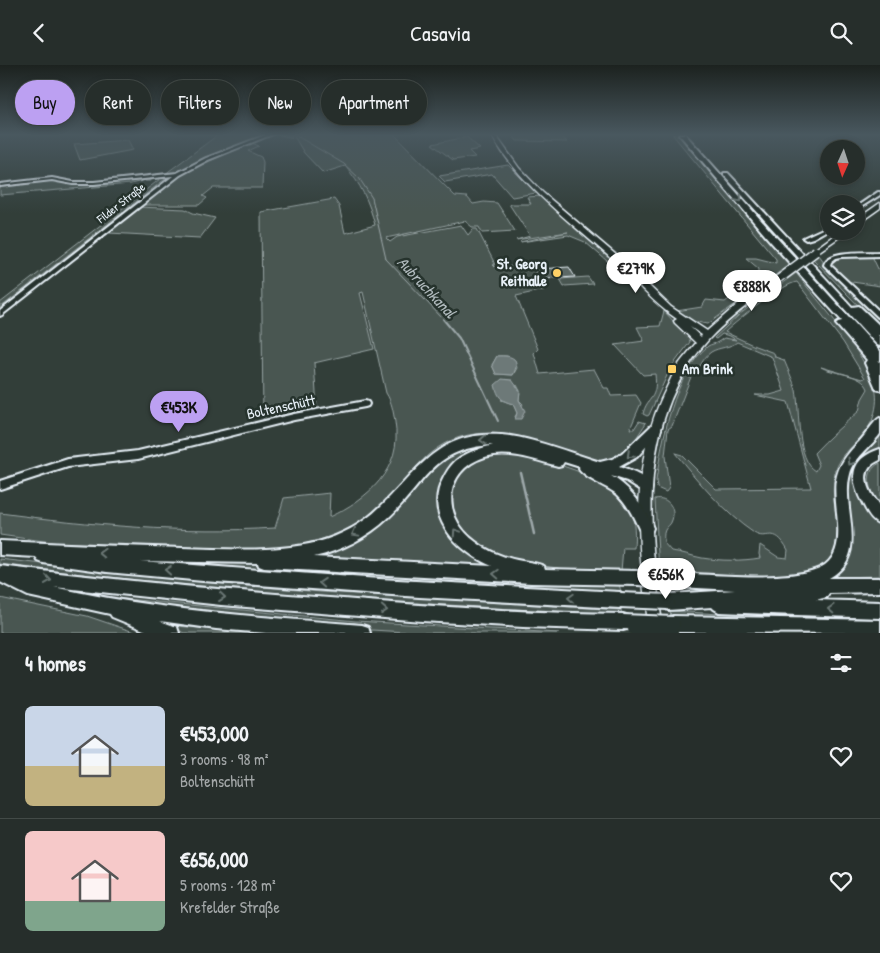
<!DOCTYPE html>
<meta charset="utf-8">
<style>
:root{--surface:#262e2b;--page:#2e3633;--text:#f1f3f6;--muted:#a4a8a9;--line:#424a47;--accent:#bca0f2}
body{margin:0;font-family:"Patrick Hand",sans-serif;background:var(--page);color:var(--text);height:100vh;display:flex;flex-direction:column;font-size:19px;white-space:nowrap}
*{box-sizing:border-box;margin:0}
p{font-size:16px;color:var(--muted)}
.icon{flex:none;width:28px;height:28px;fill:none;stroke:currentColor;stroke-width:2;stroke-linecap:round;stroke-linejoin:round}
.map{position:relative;height:568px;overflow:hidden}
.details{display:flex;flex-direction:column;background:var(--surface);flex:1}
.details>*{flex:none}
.top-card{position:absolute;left:15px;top:15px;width:500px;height:45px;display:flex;gap:10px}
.needle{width:32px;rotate:183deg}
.controls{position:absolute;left:820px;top:75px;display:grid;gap:10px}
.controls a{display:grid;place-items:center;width:45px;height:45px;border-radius:50%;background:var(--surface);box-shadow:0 2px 8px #0003,0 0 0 1px var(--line);font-size:25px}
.price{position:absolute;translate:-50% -42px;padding:0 11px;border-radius:18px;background:#fff;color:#222;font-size:16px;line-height:32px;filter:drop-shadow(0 1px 2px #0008)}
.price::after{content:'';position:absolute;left:50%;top:30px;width:15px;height:11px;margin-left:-8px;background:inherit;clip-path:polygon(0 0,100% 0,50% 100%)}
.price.selected{background:var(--accent);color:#111}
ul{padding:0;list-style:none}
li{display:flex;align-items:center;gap:15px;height:125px;padding:0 25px}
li+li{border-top:1px solid var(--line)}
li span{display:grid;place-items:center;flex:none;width:140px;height:100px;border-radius:8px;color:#555}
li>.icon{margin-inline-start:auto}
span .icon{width:60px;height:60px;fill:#fffc;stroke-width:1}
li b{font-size:21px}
h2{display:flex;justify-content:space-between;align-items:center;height:60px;padding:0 25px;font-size:21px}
.chip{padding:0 18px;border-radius:22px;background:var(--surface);box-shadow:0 2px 8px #0003,0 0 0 1px var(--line);font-size:18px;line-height:45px}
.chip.selected{background:var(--accent);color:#111}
header{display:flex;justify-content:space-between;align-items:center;height:65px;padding:0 25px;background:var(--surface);font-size:22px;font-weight:600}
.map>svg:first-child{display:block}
.green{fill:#495651;stroke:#98a4a4;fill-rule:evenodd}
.water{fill:#6d7978;stroke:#9ea9ab}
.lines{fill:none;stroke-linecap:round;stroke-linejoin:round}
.stream-far2{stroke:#9ea9ab;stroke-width:1}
.stream-far1{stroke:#9ea9ab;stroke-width:2}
.stream{stroke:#9ea9ab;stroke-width:2.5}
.building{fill:#5c6865;stroke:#e8f1f8}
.minor-casing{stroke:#e8f1f8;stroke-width:4}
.major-casing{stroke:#e8f1f8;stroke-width:3}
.highway-casing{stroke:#e8f1f8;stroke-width:4}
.minor{fill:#26332d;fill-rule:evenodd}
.major{fill:#26332d;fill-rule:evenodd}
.highway{fill:#26332d;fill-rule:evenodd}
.major-bridge-casing{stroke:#e8f1f8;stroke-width:11;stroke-linecap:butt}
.highway-bridge-casing{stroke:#e8f1f8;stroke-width:18;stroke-linecap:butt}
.major-bridge{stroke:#26332d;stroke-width:8}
.highway-bridge{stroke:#26332d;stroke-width:14}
.oneway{stroke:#6a7674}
.poi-dot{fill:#ffd166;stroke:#26332d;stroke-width:2}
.labels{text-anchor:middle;stroke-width:5;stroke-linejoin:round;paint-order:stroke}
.far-street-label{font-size:12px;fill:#e8f1f8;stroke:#26332d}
.poi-label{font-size:15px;font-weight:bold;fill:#e8f1f8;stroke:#26332d;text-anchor:end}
.street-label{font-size:15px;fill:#e8f1f8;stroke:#26332d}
.water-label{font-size:16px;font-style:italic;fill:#b1bbbe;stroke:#26332d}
</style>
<header><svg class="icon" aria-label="back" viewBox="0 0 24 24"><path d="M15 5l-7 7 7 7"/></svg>Casavia<svg class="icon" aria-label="search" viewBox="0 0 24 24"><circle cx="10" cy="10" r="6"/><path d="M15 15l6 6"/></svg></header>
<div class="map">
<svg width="880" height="568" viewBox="0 0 880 568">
<rect width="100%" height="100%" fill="#323e39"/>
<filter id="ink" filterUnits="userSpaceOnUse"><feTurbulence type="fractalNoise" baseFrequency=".02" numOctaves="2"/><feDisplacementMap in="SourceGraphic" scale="10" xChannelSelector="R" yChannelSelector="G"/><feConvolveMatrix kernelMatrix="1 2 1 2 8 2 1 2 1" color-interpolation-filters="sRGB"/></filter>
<g filter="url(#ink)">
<!-- green -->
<path class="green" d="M219 69H265L179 107 188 102 175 108 165 109Z
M275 69H394L455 131 467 132 473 139 484 137 497 138 515 166 482 168 479 162H472L465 156 386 173 390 177 397 172 461 160 468 170 473 164H477L495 199 493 200 495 202 533 201 544 225 516 231 538 284 534 288 540 309 594 304 604 323H608L611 331 636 330 641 338 630 364H634L639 356 646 358C634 376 624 396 600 396 564 387 528 369 490 368 426 368 414 413 373 448 358 460 338 469 319 475 284 486 247 485 211 485 140 485 70 481 0 470V448C91 460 183 469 275 463L284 433 330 428 329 452C368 434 403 404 395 357 393 346 392 337 386 328L363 227 360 228 374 284 314 298 317 343 306 345V348L263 358 261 147 334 134 339 141 345 168 375 160C369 137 361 119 345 101L323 108 304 88 295 73ZM497 291H507L515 295 517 303 513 310 496 309 492 300ZM517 320 520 326 519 335 523 339 515 352 517 348 513 339 501 335Z
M512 69H560L567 77 517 76Z
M672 69 678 70 789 200 708 259 691 256 676 246 702 242 706 235 725 237 758 213 759 204 746 193H756L776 198V194Z
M467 72 480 84 469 86 475 92 453 95 432 79Z
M128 75 133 85 80 95 74 79Z
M252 78 259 81 248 86 261 92 263 97 262 123H213L203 131 207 133 199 140H139L180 109Z
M508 100 536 128 512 132 492 109 445 117 439 111Z
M164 110 165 114 160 118 0 243V238L160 114 154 113 150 116H145L146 115 131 119 0 130V120L51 115 72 119H94Z
M541 131 612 194 613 196H607L585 177 568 170 520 177 568 167 516 175 530 171 509 139H531L527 132Z
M138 142 185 144 193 148 215 153 200 173 109 168 71 196Z
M819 190 830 205 880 253V263L813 194Z
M842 191H872L880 208V221L845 216 829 200 831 194Z
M796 208C820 239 864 285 875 323 878 334 876 345 872 356 863 376 840 386 835 408 829 432 841 456 836 480 834 490 829 499 820 504 791 519 698 510 662 509L659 507 655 434C668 431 676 444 672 455 671 460 667 461 665 465 663 469 664 474 664 478L671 486C682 487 691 491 702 493 721 496 742 496 760 493L759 489 760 480 778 492 787 493 788 485C774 459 767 477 754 468 724 448 698 416 675 388L682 390 716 424 811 423 788 337 755 330H770L784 326 772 292 737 277C730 283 719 282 711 287 702 293 701 304 692 309L672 361 668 364 665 391 669 423 666 427 657 423 656 416C662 375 674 309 708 281 711 279 715 279 718 277 720 276 722 274 724 273L736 275 730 271 722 269 716 274 714 273 740 249ZM797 217 843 277 865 313 862 314 821 302C835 310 862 308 868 324L862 334 859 346C844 359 828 373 814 388L819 400 816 406C796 395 800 346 796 325 793 315 788 305 784 295L775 292 774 288 755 281 725 267C738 255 782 219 797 217Z
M588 212 593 219 564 221 560 214Z
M664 246 689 273 690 277 670 304 649 350 647 351 643 349C647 331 658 336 655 309L643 310 615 280 644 276 637 262 660 261Z
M880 366V386L860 399 880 458V511L833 512 840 506 846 496 845 424 853 397Z
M493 377 551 391 510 382 452 403 444 453 505 504 301 491 346 477 449 386Z
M502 389C537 391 614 410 630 444 635 455 635 471 634 483H623L621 506C591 510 509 499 483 483 434 453 442 394 502 389Z
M880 398V444C871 431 861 407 880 398Z
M0 494 190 516 321 527 621 545 622 550C414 539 207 526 0 499Z
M176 497 244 498 532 516 619 519 621 527 528 523 299 509Z
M664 521 802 525 693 530 666 529Z
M95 531 356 556 559 568H422L355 564 218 552Z
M0 533 87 551 137 568H0Z
M670 546 720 549 880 551V555L671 551Z
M167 560 251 568H184Z"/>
<!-- water -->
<path class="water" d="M497 291C513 290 521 294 513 310L496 309 492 300Z
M502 314 512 315 520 326 519 335 525 346 521 354H515L517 348 513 339C501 336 498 332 495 320Z"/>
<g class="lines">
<!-- stream-far2 -->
<path class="stream-far2" d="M297 71 344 99 359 113 372 133 386 194 444 255"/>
<!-- stream-far1 -->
<path class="stream-far1" d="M443 254 459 273 498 356"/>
<!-- stream -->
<path class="stream" d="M520 407 534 469"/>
</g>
<!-- building -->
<path class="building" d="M569 202 575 212 544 214 539 204Z"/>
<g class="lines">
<!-- minor casing -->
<g class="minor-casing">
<path id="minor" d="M268 69H273L208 95 180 110 2 250 0 251V246L173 111 94 119H73L52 115 0 121V119L52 113 73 117H94L177 108 206 93Z
M878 127H880V130L856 145V142Z
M829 161V164L813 173 806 175 803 173Z
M880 187V191L841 192 836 193 831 197 830 200 880 247V253L878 252 824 200C828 184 866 188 880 187Z
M365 336 368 337 369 339 368 341 365 342 294 355 138 394 68 402 0 424V416L68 394 138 386 294 349Z"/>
</g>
<!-- major casing -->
<g class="major-casing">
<path id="major" d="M491 69H495L519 103 543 128 622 195 671 242 707 266 739 238 781 208H787L788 210C780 218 769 224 760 230 742 244 724 258 709 274 637 353 647 466 663 563L661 568H651L649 563C637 483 629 396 667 322 670 316 673 308 677 302 683 293 690 286 696 278L675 258 674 256 677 254C653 238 636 216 615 197 571 157 520 121 491 69ZM690 262 702 270 701 272Z
M880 138V143L856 160V155Z
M840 166H848L818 187H814V185Z"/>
</g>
<!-- highway casing -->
<g class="highway-casing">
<path id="highway" d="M679 69H685L776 172 880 286V296L878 295 880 297V325L876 324 875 321 865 298 867 295 836 259 838 257 842 256 770 176Z
M724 108H728L852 242 859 241 880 261V270H878L880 272V281L877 280 724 110Z
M880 353V369C871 382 854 393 850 409 840 444 871 490 829 513H880V527L829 528 827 532 816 535 880 537V553L719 547 714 544 712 542 668 545 663 542 660 537 663 532 668 529 735 525 659 521 654 519 652 514 654 509 659 507C696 508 796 520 825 500 838 490 839 474 838 459 835 422 829 407 858 378 864 373 874 355 880 353Z
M655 359 659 361 661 364 659 367 637 392 619 402C630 406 647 411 652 422L651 426 646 428 627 416 611 411C631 423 644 441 653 463L651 468 646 470 641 468C635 455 629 441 618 430 609 422 583 413 579 404L580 402 564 397 562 400 558 401C538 396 515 387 494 390 445 398 437 449 476 477 489 487 505 493 522 496 529 497 537 498 544 501L545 504 638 506 643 508 645 513 643 518 638 520 531 518 264 503 259 501 258 498 140 496 379 514 620 527 625 530 628 535 625 540 620 543 419 532 203 516 107 507 43 498 38 496 36 492 0 490V476C61 479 121 481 182 483 227 484 274 488 318 477 340 471 363 459 380 442 420 404 438 366 501 370 531 372 570 388 600 397L612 394 622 389 651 361ZM493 380C482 383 471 386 461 392 453 397 448 404 444 412 422 451 458 487 492 501L314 492C341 486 368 472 388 453 427 417 432 383 493 380Z
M880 384V395C861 403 864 419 874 434 876 437 879 440 880 444 880 448 880 455 880 459 872 456 867 447 863 439 849 413 850 394 880 384Z
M0 501C114 515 228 526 343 534 436 542 529 548 623 549L629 551 631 557 629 563 623 565 523 562 422 556 221 540 54 522C155 545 259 552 362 560L368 562 370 568H266L216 564 160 556 177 562 179 568H151L112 552 110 549 28 531 0 517Z
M673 551 880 555V568L673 567 667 565 665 559 667 553Z"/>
</g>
<!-- minor -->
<use href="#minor" class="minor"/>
<!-- major -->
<use href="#major" class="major"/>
<!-- highway -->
<use href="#highway" class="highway"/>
<!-- major-bridge casing -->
<g class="major-bridge-casing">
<path id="major-bridge" d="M784 210 816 186"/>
</g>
<!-- highway-bridge casing -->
<g class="highway-bridge-casing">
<path id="highway-bridge" d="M638 513 659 514
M620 535 668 537
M623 557 673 559
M635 564 671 568"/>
</g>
<!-- major-bridge -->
<use href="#major-bridge" class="major-bridge"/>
<!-- highway-bridge -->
<use href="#highway-bridge" class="highway-bridge"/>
</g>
<!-- one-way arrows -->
<defs><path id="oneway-chevron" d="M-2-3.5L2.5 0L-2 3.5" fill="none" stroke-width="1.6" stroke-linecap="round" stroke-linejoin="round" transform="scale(1.25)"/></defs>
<g class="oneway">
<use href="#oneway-chevron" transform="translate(739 134) rotate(49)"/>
<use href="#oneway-chevron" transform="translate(483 375) rotate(175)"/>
<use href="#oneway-chevron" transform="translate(630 390) rotate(136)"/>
<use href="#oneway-chevron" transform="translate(851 397) rotate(122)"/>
<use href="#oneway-chevron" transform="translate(456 467) rotate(-124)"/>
<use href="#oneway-chevron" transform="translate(355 468) rotate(151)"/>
<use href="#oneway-chevron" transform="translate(102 488) rotate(-178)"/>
<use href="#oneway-chevron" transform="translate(168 505) rotate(-175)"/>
<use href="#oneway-chevron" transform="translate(496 509) rotate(-177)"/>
<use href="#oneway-chevron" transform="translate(48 515) rotate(8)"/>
<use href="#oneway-chevron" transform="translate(322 518) rotate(-176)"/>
<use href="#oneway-chevron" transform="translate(222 532) rotate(6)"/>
<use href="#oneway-chevron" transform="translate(571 533) rotate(-177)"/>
<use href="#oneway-chevron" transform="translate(831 544) rotate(-178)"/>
<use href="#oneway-chevron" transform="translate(384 545) rotate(4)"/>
</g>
</g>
<!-- sky -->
<linearGradient id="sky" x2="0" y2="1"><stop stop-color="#1c221f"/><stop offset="0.47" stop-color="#49585f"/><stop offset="1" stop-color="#49585f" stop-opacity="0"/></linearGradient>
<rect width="880" height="148" fill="url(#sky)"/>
<!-- markers -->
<g class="poi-dot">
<circle cx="557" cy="208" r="5"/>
<rect x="667" y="299" width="10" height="10" rx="2.5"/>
</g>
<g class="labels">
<!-- far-street labels -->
<g class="far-street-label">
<text transform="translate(121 138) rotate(-38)" y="4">Filder Straße</text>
</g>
<!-- poi labels -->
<g class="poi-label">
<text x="547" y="204">St. Georg<tspan x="547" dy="17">Reithalle</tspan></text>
<text x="682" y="309" text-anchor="start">Am Brink</text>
</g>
<!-- street labels -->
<g class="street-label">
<text transform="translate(281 342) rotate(-12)" y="5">Boltenschütt</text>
</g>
<!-- water labels -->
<g class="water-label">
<text transform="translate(427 222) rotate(47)" y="6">Aubruchkanal</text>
</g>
</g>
</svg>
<div class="controls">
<a><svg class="needle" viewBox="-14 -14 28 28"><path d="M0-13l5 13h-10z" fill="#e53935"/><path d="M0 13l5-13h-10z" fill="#a4a8a9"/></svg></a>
<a><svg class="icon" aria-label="layers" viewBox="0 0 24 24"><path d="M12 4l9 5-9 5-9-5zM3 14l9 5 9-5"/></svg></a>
</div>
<b class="price" style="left:636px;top:229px">€279K</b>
<b class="price" style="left:752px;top:247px">€888K</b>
<b class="price selected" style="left:179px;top:368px">€453K</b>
<b class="price" style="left:666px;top:535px">€656K</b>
<div class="top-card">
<a class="chip selected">Buy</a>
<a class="chip">Rent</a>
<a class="chip">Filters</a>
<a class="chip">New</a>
<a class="chip">Apartment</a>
</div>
</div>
<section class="details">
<h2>4 homes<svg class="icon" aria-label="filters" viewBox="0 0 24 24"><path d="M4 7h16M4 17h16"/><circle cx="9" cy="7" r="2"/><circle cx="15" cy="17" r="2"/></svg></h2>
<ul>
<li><span style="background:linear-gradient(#c9d6e8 60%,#c2b280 0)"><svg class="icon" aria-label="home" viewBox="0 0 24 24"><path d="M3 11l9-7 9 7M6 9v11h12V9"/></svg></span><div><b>€453,000</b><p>3 rooms · 98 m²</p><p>Boltenschütt</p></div><svg class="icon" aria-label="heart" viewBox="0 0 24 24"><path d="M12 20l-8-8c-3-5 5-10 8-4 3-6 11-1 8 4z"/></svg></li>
<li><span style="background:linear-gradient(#f6c9c9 70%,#7fa58c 0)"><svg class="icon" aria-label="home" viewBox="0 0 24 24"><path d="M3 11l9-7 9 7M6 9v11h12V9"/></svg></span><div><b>€656,000</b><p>5 rooms · 128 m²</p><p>Krefelder Straße</p></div><svg class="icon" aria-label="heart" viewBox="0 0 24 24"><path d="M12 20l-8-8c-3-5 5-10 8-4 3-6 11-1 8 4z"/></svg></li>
</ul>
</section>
